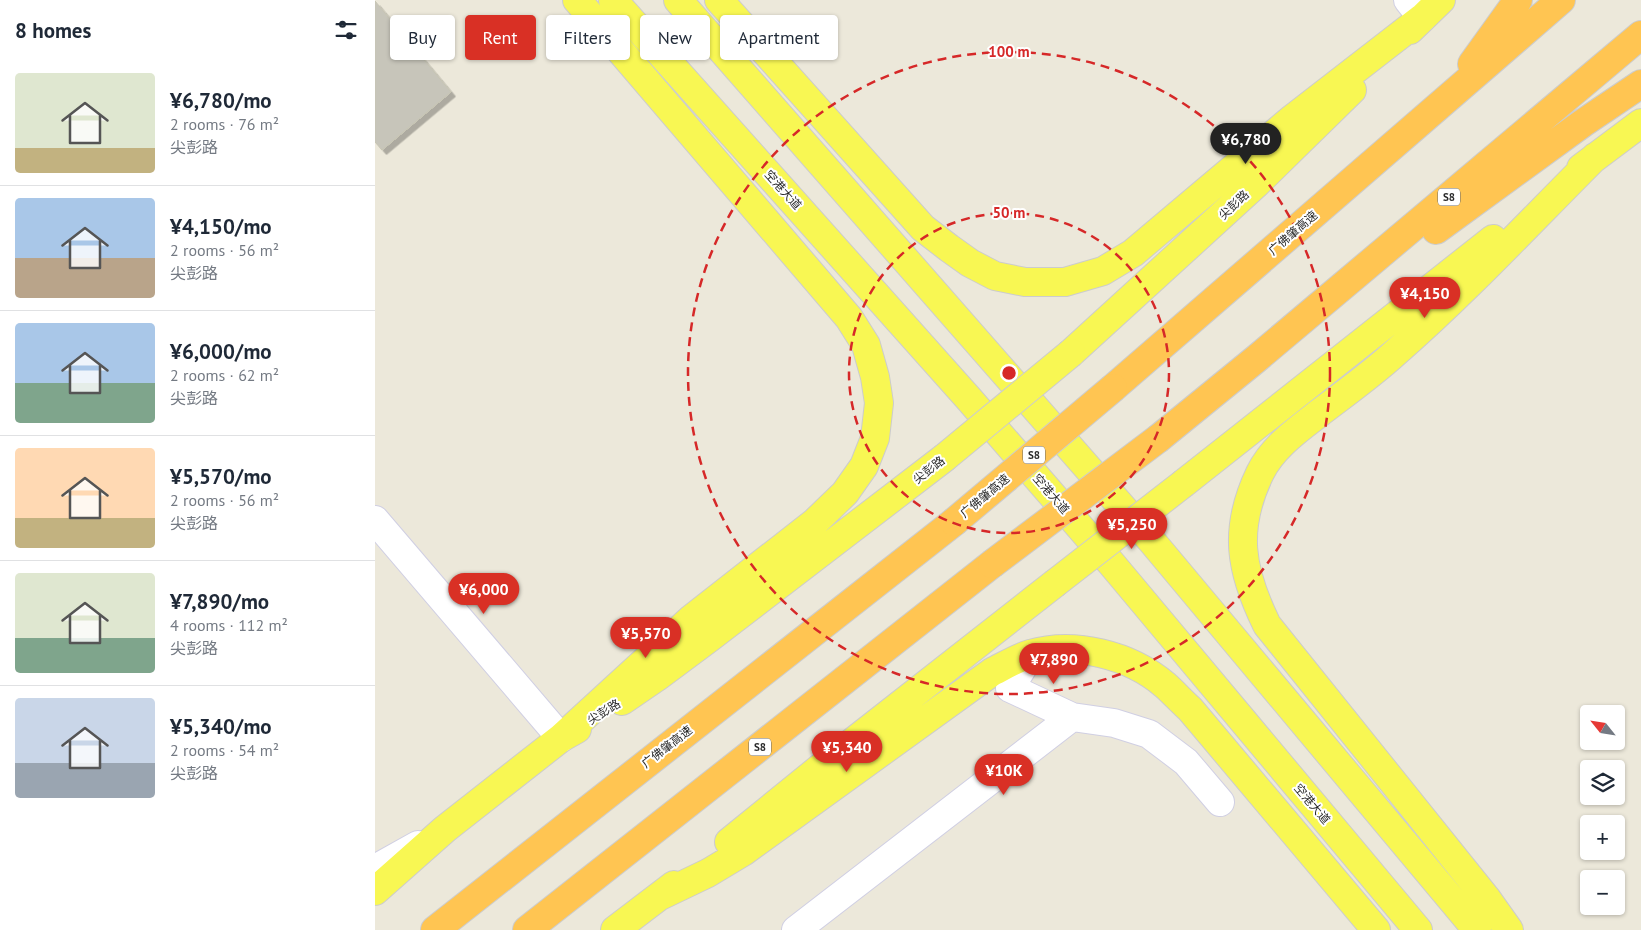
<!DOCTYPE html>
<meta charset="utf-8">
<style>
:root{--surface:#fff;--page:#f2f2f3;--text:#1f2937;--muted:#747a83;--line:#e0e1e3;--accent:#d93025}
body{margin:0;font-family:"PT Sans","Noto Sans SC",sans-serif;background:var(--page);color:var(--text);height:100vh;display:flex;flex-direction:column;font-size:19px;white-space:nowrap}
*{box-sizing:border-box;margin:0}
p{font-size:16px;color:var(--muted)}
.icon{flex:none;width:28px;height:28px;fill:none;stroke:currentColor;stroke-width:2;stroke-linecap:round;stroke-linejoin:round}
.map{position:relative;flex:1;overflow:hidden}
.drawer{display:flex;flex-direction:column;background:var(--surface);width:375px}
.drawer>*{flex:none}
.guide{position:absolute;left:15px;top:15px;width:475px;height:45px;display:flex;gap:10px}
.needle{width:32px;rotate:300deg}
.tools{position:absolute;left:1205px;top:705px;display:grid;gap:10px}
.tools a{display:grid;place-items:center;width:45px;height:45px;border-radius:5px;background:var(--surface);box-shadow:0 1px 4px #0004;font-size:25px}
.price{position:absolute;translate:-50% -42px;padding:0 11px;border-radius:18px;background:var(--accent);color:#fff;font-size:16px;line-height:32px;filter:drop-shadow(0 1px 2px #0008)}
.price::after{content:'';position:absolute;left:50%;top:30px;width:15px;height:11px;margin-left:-8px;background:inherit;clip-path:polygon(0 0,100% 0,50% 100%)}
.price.current{background:#222;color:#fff}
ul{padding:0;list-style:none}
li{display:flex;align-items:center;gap:15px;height:125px;padding:0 15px}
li+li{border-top:1px solid var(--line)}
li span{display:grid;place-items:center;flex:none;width:140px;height:100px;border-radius:5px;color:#555}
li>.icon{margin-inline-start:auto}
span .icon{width:60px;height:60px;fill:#fffc;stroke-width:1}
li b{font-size:21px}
h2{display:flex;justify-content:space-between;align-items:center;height:60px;padding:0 15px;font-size:21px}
.chip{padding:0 18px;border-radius:5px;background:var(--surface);box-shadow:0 1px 4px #0004;font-size:18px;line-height:45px}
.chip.current{background:var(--accent);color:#fff}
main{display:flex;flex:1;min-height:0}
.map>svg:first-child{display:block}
.building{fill:#c7c5ba;stroke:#c7c5b3;filter:url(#shadow)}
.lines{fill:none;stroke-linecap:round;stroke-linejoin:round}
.minor-casing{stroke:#d0cfe3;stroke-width:30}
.major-casing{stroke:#ccc;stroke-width:30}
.highway-casing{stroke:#ccc;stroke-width:30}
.minor{stroke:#fff;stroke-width:28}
.major{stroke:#f8f753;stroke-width:28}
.highway{stroke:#ffc552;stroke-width:28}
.major-bridge-casing{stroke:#ccc;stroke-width:30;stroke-linecap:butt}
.highway-bridge-casing{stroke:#ccc;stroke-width:30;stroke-linecap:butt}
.major-bridge{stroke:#f8f753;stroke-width:28}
.highway-bridge{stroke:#ffc552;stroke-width:28}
.ring{fill:none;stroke:#d62828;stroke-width:2.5;stroke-dasharray:9 6}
.labels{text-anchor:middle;stroke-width:4;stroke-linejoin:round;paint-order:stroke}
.shield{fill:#fff;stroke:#696969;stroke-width:1}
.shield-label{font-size:11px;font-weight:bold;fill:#292929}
.street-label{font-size:12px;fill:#292929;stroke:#fff}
.centre{fill:#d62828;stroke:#fff;stroke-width:2.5}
.ring-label{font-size:15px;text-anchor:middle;font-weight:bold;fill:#d62828;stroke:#fff;stroke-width:4;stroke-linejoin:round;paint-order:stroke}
</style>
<main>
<section class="drawer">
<h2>8 homes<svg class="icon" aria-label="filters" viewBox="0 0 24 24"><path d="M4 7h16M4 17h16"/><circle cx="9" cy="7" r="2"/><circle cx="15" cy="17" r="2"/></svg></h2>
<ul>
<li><span style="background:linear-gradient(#dfe7d0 75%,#c2b280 0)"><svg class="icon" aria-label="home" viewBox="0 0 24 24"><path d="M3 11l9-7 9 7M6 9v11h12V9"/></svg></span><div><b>¥6,780/mo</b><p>2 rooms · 76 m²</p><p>尖彭路</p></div></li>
<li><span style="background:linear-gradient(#a9c7e8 60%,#b9a48a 0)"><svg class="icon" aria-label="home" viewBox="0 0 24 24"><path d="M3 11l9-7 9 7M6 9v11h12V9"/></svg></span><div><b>¥4,150/mo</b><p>2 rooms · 56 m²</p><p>尖彭路</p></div></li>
<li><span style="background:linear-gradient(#a9c7e8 60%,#7fa58c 0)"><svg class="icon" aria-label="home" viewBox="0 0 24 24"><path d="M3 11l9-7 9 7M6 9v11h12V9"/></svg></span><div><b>¥6,000/mo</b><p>2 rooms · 62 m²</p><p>尖彭路</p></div></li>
<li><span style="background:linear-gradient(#ffd9b3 70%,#c2b280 0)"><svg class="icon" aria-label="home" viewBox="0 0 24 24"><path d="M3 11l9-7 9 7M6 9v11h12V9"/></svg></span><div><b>¥5,570/mo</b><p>2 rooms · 56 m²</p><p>尖彭路</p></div></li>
<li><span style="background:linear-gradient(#dfe7d0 65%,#7fa58c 0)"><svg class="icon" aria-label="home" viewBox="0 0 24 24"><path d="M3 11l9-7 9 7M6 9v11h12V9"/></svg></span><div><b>¥7,890/mo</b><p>4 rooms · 112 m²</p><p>尖彭路</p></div></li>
<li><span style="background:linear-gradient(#c9d6e8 65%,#9aa5b1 0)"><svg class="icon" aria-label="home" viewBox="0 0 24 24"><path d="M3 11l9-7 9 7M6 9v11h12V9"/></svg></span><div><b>¥5,340/mo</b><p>2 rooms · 54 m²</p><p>尖彭路</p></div></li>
</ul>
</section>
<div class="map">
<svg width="1266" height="930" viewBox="0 0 1266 930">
<defs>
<filter id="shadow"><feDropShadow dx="4.5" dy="4.5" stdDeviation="0" flood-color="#0004"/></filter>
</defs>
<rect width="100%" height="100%" fill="#ece8da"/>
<!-- building -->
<path class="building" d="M0 1 76 92 7 150 0 142Z"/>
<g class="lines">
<!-- minor casing -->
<g class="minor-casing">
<path id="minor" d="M1033 0 1047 18
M0 520 186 738
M656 654 635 688 697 717
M0 869 43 845
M421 930 697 717 739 723 774 734 811 762 845 802"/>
</g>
<!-- major casing -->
<g class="major-casing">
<path id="major" d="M238 0 594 399 736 563 1043 930
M303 0 775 539 1102 930
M344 0 548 228 574 248 595 263 620 276 650 282H690L728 271 758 253 918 118 1047 18
M1035 30 1066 0
M1206 168 1266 123
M696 353 880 185 977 90
M809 483 1118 239
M247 701 282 677 333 639 569 458
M186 738 316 619 440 522 470 493 489 466 500 438 504 403 500 377 491 345 474 318 202 0
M354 842 461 755 679 584
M0 891 70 829 186 738 202 729
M285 896 333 873 368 852 617 672C629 666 642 658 655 654 700 641 755 655 790 685 798 692 806 701 815 709L1001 930
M240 930 299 885
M1134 930 1112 899 892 625C865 570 858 529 885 473 897 448 922 430 943 414 969 394 996 375 1020 353 1090 292 1154 223 1220 157"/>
</g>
<!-- highway casing -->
<g class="highway-casing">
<path id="highway" d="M1097 64 1143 0
M1061 230 1208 123 1266 84
M738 388 1186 0
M784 438 881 359 1266 35
M60 930 579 522
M152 930 617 564"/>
</g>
<!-- minor -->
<use href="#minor" class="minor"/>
<!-- major -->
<use href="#major" class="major"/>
<!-- highway -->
<use href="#highway" class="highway"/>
<!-- major-bridge casing -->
<g class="major-bridge-casing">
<path id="major-bridge" d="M569 458 696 353
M679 584 809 483"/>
</g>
<!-- highway-bridge casing -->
<g class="highway-bridge-casing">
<path id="highway-bridge" d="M579 522 738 388
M617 564 784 438"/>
</g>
<!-- major-bridge -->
<use href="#major-bridge" class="major-bridge"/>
<!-- highway-bridge -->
<use href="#highway-bridge" class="highway-bridge"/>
</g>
<!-- distance rings -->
<g class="ring">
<circle cx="634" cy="373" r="160"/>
<circle cx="634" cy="373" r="321"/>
</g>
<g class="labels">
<!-- shield labels -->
<g class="shield">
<rect x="1063" y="188.5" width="22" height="17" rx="4"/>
<rect x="648" y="446.5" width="22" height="17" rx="4"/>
<rect x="374" y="738.5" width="22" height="17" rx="4"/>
</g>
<g class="shield-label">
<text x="1074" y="201">S8</text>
<text x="659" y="459">S8</text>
<text x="385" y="751">S8</text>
</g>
<!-- street labels -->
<g class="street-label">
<text transform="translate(408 190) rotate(48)" y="4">空港大道</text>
<text transform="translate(859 205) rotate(-43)" y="4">尖彭路</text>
<text transform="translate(918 233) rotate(-41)" y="4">广佛肇高速</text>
<text transform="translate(554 470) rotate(-38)" y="4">尖彭路</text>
<text transform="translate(676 494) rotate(49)" y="4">空港大道</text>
<text transform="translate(610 496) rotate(-40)" y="4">广佛肇高速</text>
<text transform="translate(229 712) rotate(-32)" y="4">尖彭路</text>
<text transform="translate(292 747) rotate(-38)" y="4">广佛肇高速</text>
<text transform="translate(937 804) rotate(50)" y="4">空港大道</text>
</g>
</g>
<circle cx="634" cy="373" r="8" class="centre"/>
<g class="ring-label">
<text x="634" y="57">100 m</text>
<text x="634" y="218">50 m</text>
</g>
</svg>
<div class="tools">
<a><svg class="needle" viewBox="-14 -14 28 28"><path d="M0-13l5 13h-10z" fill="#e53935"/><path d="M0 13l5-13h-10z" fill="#747a83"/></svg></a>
<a><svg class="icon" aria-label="layers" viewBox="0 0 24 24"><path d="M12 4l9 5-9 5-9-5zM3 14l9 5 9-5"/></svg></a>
<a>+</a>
<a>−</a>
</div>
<b class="price current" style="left:871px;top:165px">¥6,780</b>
<b class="price" style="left:1050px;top:319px">¥4,150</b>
<b class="price" style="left:757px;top:550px">¥5,250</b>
<b class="price" style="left:109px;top:615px">¥6,000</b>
<b class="price" style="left:271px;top:659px">¥5,570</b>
<b class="price" style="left:679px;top:685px">¥7,890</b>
<b class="price" style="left:472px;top:773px">¥5,340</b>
<b class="price" style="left:629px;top:796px">¥10K</b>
<div class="guide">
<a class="chip">Buy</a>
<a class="chip current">Rent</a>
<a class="chip">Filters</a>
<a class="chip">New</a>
<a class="chip">Apartment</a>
</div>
</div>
</main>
